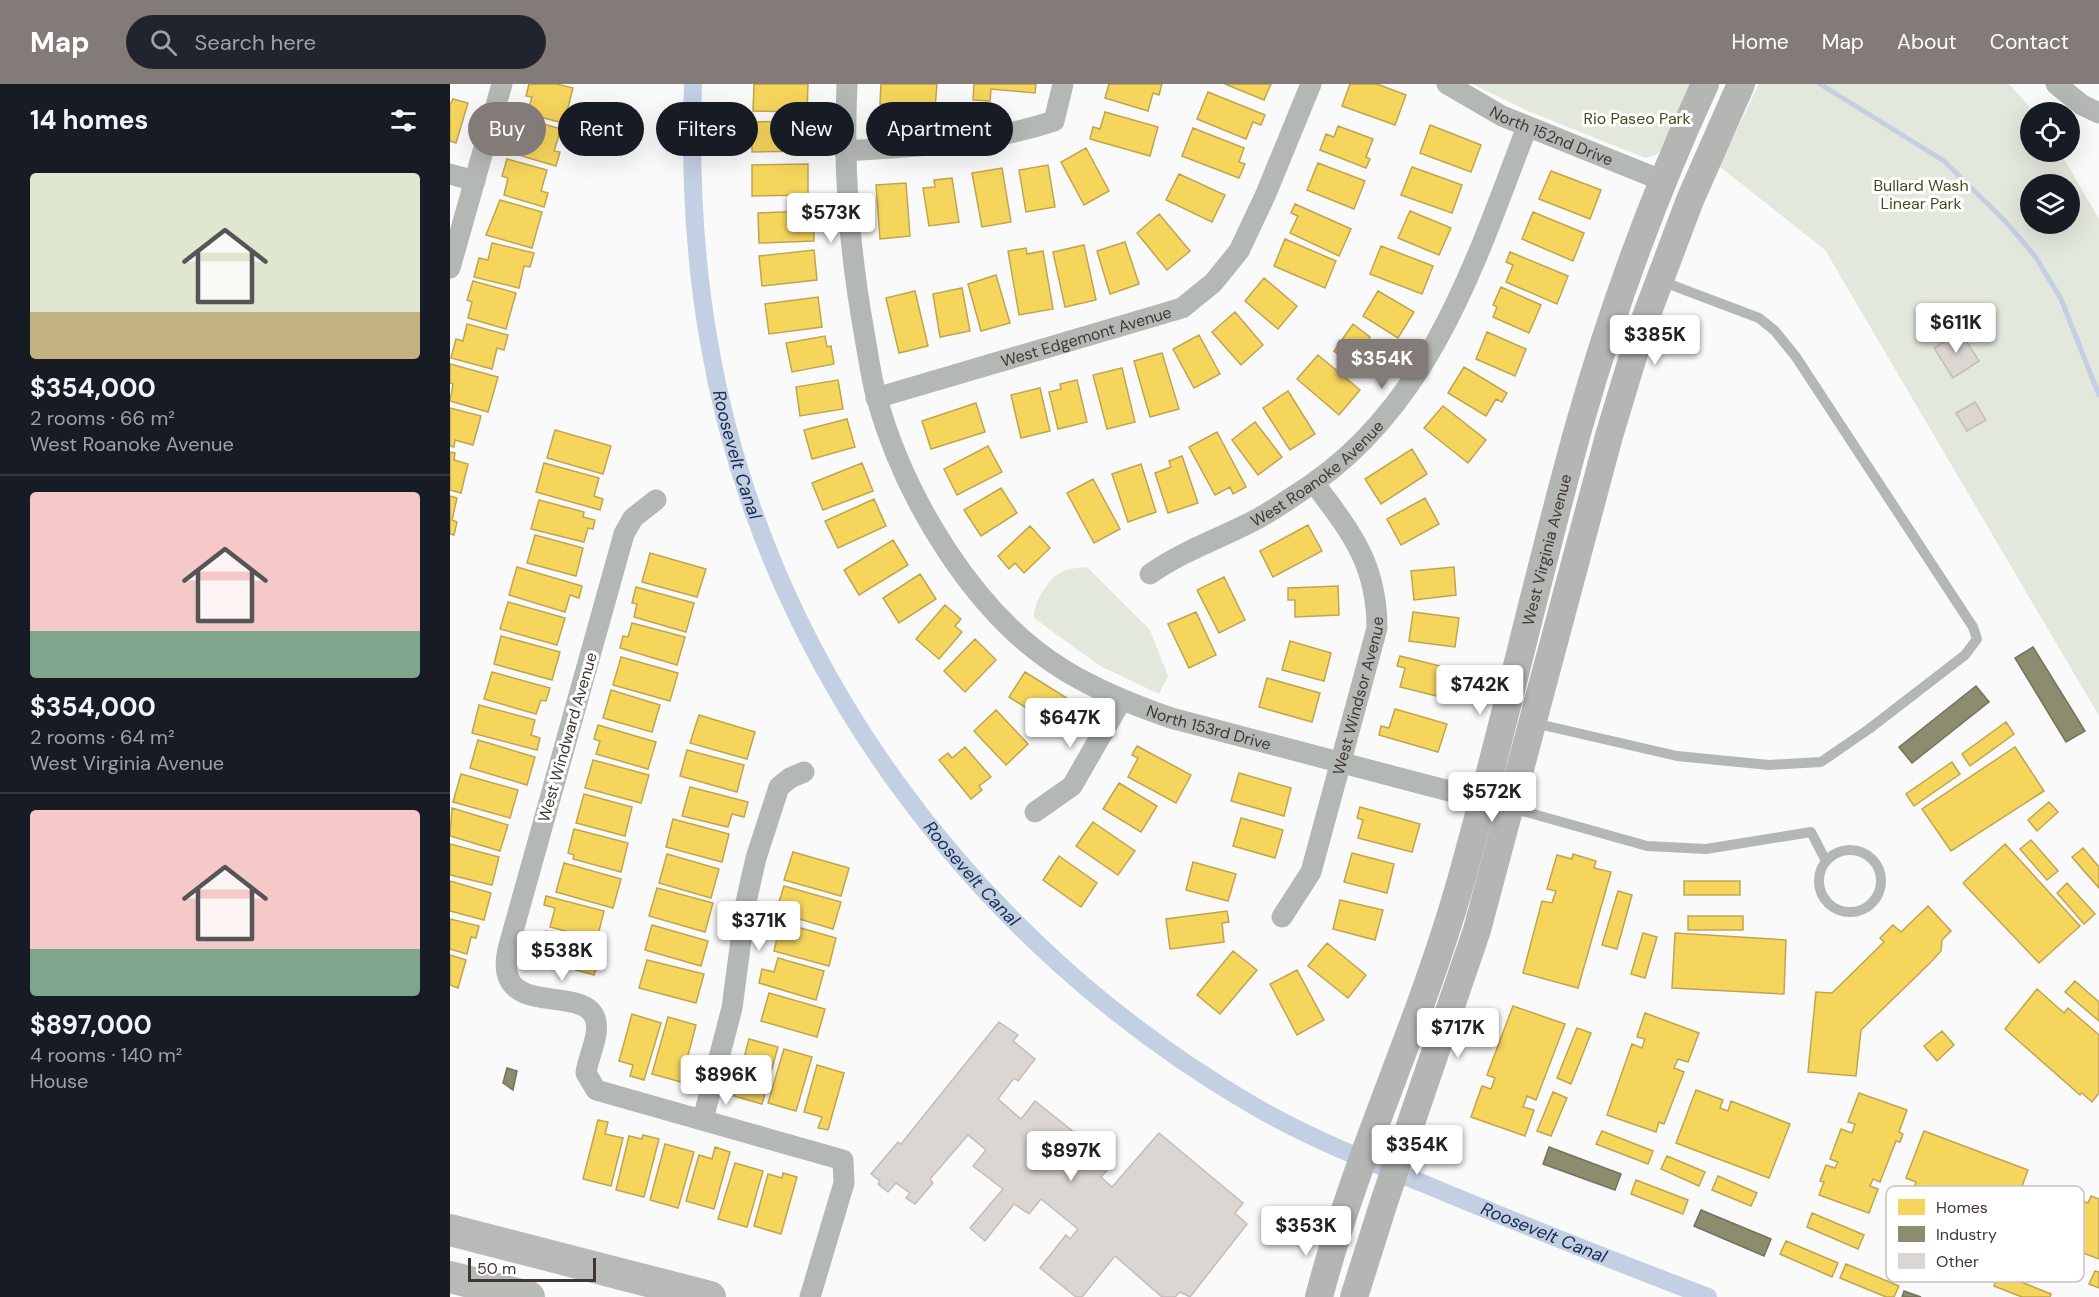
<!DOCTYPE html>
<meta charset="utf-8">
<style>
:root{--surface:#171b24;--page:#20242c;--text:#f1f3f6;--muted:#9ea1a6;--line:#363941;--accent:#827b77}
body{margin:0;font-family:"DM Sans",sans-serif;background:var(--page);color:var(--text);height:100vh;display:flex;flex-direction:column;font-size:22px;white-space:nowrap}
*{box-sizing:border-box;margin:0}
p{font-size:20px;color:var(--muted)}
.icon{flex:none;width:33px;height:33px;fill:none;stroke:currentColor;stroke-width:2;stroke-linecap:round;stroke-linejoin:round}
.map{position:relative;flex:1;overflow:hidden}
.side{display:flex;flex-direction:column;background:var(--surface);width:450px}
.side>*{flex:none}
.hud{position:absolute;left:18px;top:18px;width:570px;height:54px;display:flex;gap:12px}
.buttons{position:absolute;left:1570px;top:18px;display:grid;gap:12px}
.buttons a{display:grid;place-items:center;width:60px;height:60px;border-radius:50%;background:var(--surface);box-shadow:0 6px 24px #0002;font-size:30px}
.scale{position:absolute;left:18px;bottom:15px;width:128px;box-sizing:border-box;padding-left:6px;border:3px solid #413630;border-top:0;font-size:16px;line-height:21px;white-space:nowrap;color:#413630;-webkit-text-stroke:4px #fff;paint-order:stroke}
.price{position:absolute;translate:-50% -51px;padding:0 14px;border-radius:6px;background:#fff;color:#222;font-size:20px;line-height:39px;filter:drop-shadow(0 2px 3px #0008)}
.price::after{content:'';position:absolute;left:50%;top:36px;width:18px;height:14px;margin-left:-9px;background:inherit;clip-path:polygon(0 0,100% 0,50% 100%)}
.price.on{background:var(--accent);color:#fff}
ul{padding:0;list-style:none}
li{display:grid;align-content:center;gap:12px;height:318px;padding:0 30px}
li+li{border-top:2px solid var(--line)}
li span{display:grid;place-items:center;height:186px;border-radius:6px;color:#555}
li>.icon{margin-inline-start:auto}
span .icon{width:108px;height:108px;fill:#fffc;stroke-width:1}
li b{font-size:26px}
h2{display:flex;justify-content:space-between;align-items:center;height:72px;padding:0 30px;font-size:26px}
.tag{padding:0 21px;border-radius:27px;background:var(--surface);box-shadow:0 6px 24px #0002;font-size:21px;line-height:54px}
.tag.on{background:var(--accent);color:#fff}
header{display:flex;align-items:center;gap:36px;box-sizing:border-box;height:84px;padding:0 30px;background:var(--accent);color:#fff}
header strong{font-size:28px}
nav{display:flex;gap:33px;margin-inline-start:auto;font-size:21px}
.search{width:420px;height:54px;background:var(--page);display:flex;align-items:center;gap:15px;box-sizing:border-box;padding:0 21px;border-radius:33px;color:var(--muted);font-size:22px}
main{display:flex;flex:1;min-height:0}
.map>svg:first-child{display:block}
.green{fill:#e3e8dd;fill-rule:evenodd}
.homes{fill:#f6d55c;stroke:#c0a54f;stroke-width:1.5}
.industry{fill:#8c8c6e;stroke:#76725b;stroke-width:1.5}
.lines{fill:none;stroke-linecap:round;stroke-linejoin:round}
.stream{stroke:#c3cfe2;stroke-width:5}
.canal{stroke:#c3cfe2;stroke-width:18}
.building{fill:#dbd6d2;stroke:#c2bdba;stroke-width:1.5}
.service{stroke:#b4b8b4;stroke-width:10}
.minor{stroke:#b4b8b4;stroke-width:21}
.secondary{stroke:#b4b6b4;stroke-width:28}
.primary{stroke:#b8bab8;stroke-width:32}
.labels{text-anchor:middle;stroke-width:6;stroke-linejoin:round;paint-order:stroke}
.park-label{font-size:16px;fill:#3d4e1e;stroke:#fff}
.street-label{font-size:16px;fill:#413630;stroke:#fff}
.water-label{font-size:18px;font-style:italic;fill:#172c52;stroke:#fff}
.key{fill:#fff;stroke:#c6c3c1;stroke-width:1.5}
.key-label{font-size:16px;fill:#413630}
</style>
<header>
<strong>Map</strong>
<div class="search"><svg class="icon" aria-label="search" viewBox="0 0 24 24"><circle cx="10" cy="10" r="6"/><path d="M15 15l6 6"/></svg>Search here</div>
<nav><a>Home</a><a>Map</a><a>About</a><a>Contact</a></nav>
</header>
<main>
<section class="side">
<h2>14 homes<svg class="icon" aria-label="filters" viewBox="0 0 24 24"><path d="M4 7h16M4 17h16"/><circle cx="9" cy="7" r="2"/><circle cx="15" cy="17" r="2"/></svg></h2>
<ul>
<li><span style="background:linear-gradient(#dfe7d0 75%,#c2b280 0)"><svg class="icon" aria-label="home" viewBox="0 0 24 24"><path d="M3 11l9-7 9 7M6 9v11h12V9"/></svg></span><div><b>$354,000</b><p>2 rooms · 66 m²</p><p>West Roanoke Avenue</p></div></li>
<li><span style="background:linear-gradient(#f6c9c9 75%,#7fa58c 0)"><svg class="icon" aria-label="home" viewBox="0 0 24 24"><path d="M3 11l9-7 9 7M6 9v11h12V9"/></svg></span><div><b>$354,000</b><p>2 rooms · 64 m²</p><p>West Virginia Avenue</p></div></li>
<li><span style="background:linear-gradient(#f6c9c9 75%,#7fa58c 0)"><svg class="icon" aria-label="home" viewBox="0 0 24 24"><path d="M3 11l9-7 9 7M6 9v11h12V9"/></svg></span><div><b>$897,000</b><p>4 rooms · 140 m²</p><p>House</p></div></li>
</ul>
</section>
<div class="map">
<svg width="1649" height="1213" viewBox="0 0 1649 1213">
<rect width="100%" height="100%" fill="#fafafa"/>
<!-- green -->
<path class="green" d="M1022 0H1243L1214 62 1206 71 1195 74 1078 27Z
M1309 0H1559L1584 28H1581V68H1610L1649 135V632L1375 166 1269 82ZM1581 100H1620V140H1581Z
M637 483 700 546 718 592 709 610 650 582 584 534C583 518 599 494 613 487 620 484 630 484 637 483Z"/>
<!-- homes -->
<path class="homes" d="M79 0H107L123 4 114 39 77 30 82 13 76 12Z
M304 0H358L357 28 303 27Z
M431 0H487L485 24 430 20Z
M524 0H586L585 9 541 5 540 17 523 16Z
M659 0H712L709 11 703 9 698 27 655 14Z
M775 0H821L814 16Z
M900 0H927L956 11 945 41 892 22Z
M758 8 815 31 811 41 803 38 796 55 747 35Z
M3 15 18 19 6 59 0 57V21Z
M655 28 708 43 700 72 640 55 643 43 650 45Z
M69 33 111 45 104 67 110 68 106 82 65 70 70 54 64 53Z
M356 37V67L302 68V38Z
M980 41 1031 61 1021 88 970 69Z
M888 42 923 55 916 73 920 75 916 84 870 66 876 50 884 53Z
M743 44 794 64 789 78 795 80 789 94 732 72Z
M636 64 659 107 634 121 611 78Z
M57 75 97 86 91 107 98 109 94 123 54 111 58 94 52 92Z
M868 79 915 97 904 125 857 106Z
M358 80V111L302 112V81Z
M598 81 605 123 576 128 569 86Z
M962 83 1012 101 1002 129 951 111Z
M552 84 561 138 532 143 522 89Z
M1101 87 1151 106 1140 135 1089 115Z
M729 90 775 111 762 138 716 116Z
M502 94 509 138 479 142 473 104 485 103 484 96Z
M456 99 460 152 430 155 426 101Z
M50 116 92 128 82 164 36 151Z
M845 120 901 145 889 172 840 149 848 132 841 129Z
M363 127 364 157 309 159 308 129Z
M960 127 1001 144 989 171 948 154Z
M1083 128 1134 149 1123 177 1072 155Z
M709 130 740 167 717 186 687 149Z
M835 155 886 177 875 204 824 182Z
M675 158 689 200 660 210 647 167Z
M42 159 84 169 80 183 74 182 69 204 24 193 29 174 38 176Z
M634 161 646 216 615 223 603 168Z
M931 162 983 182 972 210 920 190Z
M576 164 577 170 593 167 603 225 569 231 558 167Z
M364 166 367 196 312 202 309 172Z
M1060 168 1118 192 1107 220 1056 198 1063 181 1056 178Z
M546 191 560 239 531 247 518 200Z
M814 194 847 222 828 245 795 217Z
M23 197 66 209 56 245 18 234 22 218 17 216Z
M1051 203 1091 221 1079 249 1043 233 1047 223 1043 221Z
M512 204 520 247 490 253 483 210Z
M465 207 478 262 449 269 436 214Z
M928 207 964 228 948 254 913 232Z
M368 213 372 243 319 250 315 220Z
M785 228 813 261 791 281 762 248Z
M17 240 58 251 54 266 47 264 42 285 1 274 6 255 13 257Z
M903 240 920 253 918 256 936 269 919 293 884 267Z
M1037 248 1076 265 1065 292 1026 275Z
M749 251 770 290 744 304 723 265Z
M375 252 377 263 381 262 384 280 342 288 336 259Z
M712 269 729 325 700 333 684 277Z
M868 271 910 306 889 331 847 295Z
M0 280 48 293 38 328 0 317 3 300 0 299Z
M1014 283 1057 309 1052 318 1046 315 1036 332 998 309Z
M672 284 685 338 657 345 643 291Z
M388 296 393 325 350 332 346 303Z
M627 296 637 338 608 345 599 308 611 305 610 300Z
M590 304 600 347 571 354 561 311Z
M838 307 865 350 840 366 813 324Z
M526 319 535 348 481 365 472 337Z
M993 322 1036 356 1018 379 974 344Z
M0 324 31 332 23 361 5 356 4 363 0 362Z
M397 335 405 363 362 375 354 346Z
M805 338 832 373 808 391 782 356Z
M105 346 161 362 153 390 97 374Z
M767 348 796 403 783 410 780 403 765 411 739 363Z
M538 362 552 388 507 411 494 385Z
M962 365 977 390 931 420 915 395Z
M0 368 5 369 4 376 18 380 11 409 0 406Z
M732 372 748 419 718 429 705 389 721 383 719 377Z
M94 379 149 394 144 412 153 415 150 426 86 408Z
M412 379 423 407 373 426 362 399Z
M691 380 706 428 678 438 662 390Z
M643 395 670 445 644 459 617 409Z
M551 404 567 429 531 452 514 426Z
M0 412 7 414 2 436 7 438 4 451 0 450Z
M975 414 989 440 951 461 937 435Z
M424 415 436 442 388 464 375 437Z
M89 416 134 428 133 433 145 436 143 445 138 444 134 458 81 445Z
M858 441 872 467 823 493 810 467Z
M580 442 600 464 574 489 565 479 559 485 548 472Z
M85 451 133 464 126 492 77 479Z
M443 456 458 481 409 511 394 486Z
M200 469 256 485 247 513 192 498Z
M67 483 132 502 129 514 120 511 115 528 59 511Z
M1004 483 1006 511 964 516 961 487Z
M470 490 486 515 449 539 433 514Z
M774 493 795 536 769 549 747 506Z
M888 502 889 531 845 533V516H838V504Z
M186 503 244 519 236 548 184 533 187 520 182 519Z
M58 518 115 534 107 561 50 545Z
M495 521 511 535 505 542 512 548 489 575 466 555Z
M746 528 766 571 739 584 718 540Z
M963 528 1009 534 1005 563 959 557Z
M182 539 235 553 227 581 170 564 173 552 178 553Z
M51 552 110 568 102 596 44 580Z
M525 555 546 576 515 608 494 587Z
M840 557 881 569 874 597 832 586Z
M950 572 1010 587 1003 616 950 603 955 584 947 582Z
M171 573 228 589 220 617 163 601Z
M42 588 100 604 96 617 91 616 86 630 34 615Z
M575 588 628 621 622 631 616 627 606 643 559 613Z
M817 594 870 609 862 638 809 623Z
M161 606 210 621 202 648 153 634Z
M29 621 85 636 81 651 90 654 87 666 22 649Z
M945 625 997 640 988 668 929 651 931 642 939 644Z
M546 626 578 660 556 681 524 647Z
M249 631 305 648 297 675 240 659Z
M1556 638 1564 650 1520 682 1512 670Z
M148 641 206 658 198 685 146 670 150 657 144 655Z
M28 656 85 673 77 701 20 684Z
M687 662 741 691 726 719 678 693 688 674 682 671Z
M515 663 541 693 529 702 532 706 521 715 489 676 498 669 502 674Z
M1565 663 1594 707 1501 767 1472 725Z
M237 666 294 681 287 708 230 692Z
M143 676 199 691 191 719 135 704Z
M1502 678 1510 690 1464 722 1456 710Z
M789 689 841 704 834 732 781 717Z
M11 690 68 706 60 734 3 718Z
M669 699 707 722 691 748 653 725Z
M240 703 298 718 294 733 282 730 278 743 232 732Z
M134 710 182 723 175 752 126 739Z
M1599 718 1608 728 1587 747 1578 736Z
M910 723 970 740 962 768 908 754 913 736 907 734Z
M2 724 58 741 50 767 0 752Z
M791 734 833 746 825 774 783 762Z
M223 735 279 750 272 778 216 763Z
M643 738 685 767 668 791 626 762Z
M124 745 178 759 171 788 123 775 124 771 118 769Z
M1581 756 1608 787 1597 796 1570 765Z
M0 760 49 773 42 801 0 791Z
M1555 760 1630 842 1589 879 1513 799Z
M1633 764 1649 783V804L1622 773Z
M343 768 399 784 391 812 334 796Z
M902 769 944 780 937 809 894 798Z
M217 770 269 785 261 814 209 799Z
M1123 770 1146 777 1144 784 1161 788 1128 904 1073 889 1092 817 1102 819 1106 807 1097 805 1107 771 1122 775Z
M609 772 647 799 631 823 593 796Z
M743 778 786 790 778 817 736 806Z
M114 779 171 795 163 824 106 808Z
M0 797 41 809 34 836 0 827Z
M1234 797H1290V811H1234Z
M1617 799 1645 830 1634 840 1607 809Z
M334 802 391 818 383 845 326 828Z
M207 804 263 819 255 848 199 832Z
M1168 807 1182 811 1167 865 1152 861Z
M96 812 154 827 147 855 100 843 105 824 94 821Z
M890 816 933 826 925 856 883 845Z
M1478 822 1501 847 1492 856 1491 867 1480 879 1411 946 1406 992 1358 988 1366 908 1382 909 1434 858 1430 854 1443 841 1451 848Z
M777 827 779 838 772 839 774 858 720 865 716 835Z
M1238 832H1293V846H1238Z
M0 835 29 842 26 854 21 853 17 870 0 865Z
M326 837 386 854 379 882 324 867 327 854 322 852Z
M202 841 258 857 251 882 195 866Z
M96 847 152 863 144 891 88 875Z
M1193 849 1207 853 1195 894 1181 890Z
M1225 849 1336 856 1334 910 1222 904Z
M877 859 916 891 898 914 858 882Z
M783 867 807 886 770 930 747 911Z
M0 871 16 876 8 904 0 901Z
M328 874 374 887 366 916 309 899 312 885 324 888Z
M197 876 254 890 246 919 189 904Z
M847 886 874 936 847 951 820 900Z
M1625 897 1649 918V937L1615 908Z
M1587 905 1614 929 1618 924 1649 951V1009L1642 1018 1632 1009 1630 1011 1555 945Z
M319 909 375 925 367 953 311 937Z
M1063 922 1115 940 1086 1016 1077 1012 1073 1023 1084 1026 1075 1052 1021 1033 1032 1002 1041 1005 1045 994 1037 991Z
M1195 929 1249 949 1238 978 1228 975 1224 984 1234 988 1214 1040 1209 1038 1206 1048 1157 1031 1182 960 1192 964 1195 955 1187 953Z
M182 930 211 939 194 996 180 992 183 981 169 977Z
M218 933 246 941 231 998 202 990Z
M1127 944 1141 949 1121 1000 1107 994Z
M1492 947 1504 961 1487 977 1474 962Z
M299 955 328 963 312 1020 284 1012Z
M334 965 362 973 346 1027 318 1019Z
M367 981 394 989 378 1046 368 1044 372 1033 354 1028Z
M1246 1006 1273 1016 1270 1024 1278 1027 1281 1017 1340 1040 1319 1094 1226 1059Z
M1103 1008 1117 1014 1101 1052 1087 1047Z
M1409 1009 1457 1026 1449 1048 1453 1050 1450 1058 1446 1057 1430 1098 1423 1095 1420 1102 1428 1105 1419 1129 1369 1111 1374 1098 1370 1097 1376 1081 1385 1084 1388 1078 1380 1075 1391 1045 1402 1049 1405 1040 1398 1038Z
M148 1036 158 1038 155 1050 173 1054 161 1102 133 1095Z
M1152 1047 1203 1067 1198 1080 1146 1060Z
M1474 1047 1578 1086 1558 1140 1464 1104 1466 1098 1456 1094Z
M193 1051 209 1055 194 1113 166 1106 179 1052 192 1055Z
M215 1060 244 1068 228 1124 200 1116Z
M265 1063 280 1068 264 1125 236 1117 249 1071 262 1075Z
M1217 1072 1255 1088 1249 1102 1211 1085Z
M285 1079 313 1087 297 1143 268 1135Z
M333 1089 347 1093 331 1150 304 1142 318 1090 332 1094Z
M1268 1092 1307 1109 1301 1122 1262 1106Z
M1186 1096 1238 1116 1233 1130 1181 1110Z
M1613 1110 1638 1119 1641 1112 1649 1115V1175L1596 1155Z
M1362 1129 1414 1151 1408 1165 1357 1143Z
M1336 1157 1388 1179 1382 1193 1330 1170Z
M1396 1180 1449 1202 1444 1213H1436L1390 1194Z
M1645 1187 1649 1188V1204L1639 1200Z
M1549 1189 1601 1210 1600 1213H1572L1544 1202Z"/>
<!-- industry -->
<path class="industry" d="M1583 563 1635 647 1616 658 1565 574Z
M1526 602 1539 618 1462 679 1449 663Z
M57 984 67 987 63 1006 53 999Z
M1099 1063 1171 1090 1165 1106 1093 1080Z
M1251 1126 1321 1155 1314 1172 1244 1142Z
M1454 1207 1471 1213H1452Z"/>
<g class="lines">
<!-- stream -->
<path class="stream" d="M1370 0 1494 77 1556 138 1585 172 1611 215 1649 311"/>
<!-- canal -->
<path class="canal" id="s1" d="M243 0C240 86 244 173 259 258 314 580 525 860 804 1022 859 1054 918 1077 977 1101 1070 1140 1164 1177 1258 1213"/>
</g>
<!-- building -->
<path class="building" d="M1510 247 1529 277 1503 294 1484 264Z
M1525 318 1536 336 1517 347 1506 329Z
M549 938 568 951 563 957 585 975 568 997 564 994 548 1015 571 1035 585 1017 663 1079 651 1093 662 1103 709 1049 793 1119 785 1129 797 1140 740 1213 730 1208 725 1213H712L665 1172 632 1213H626L590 1184 616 1151 620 1155 628 1145 591 1115 579 1130 564 1120 535 1157 520 1144 553 1105 523 1082 536 1066 518 1051 480 1095 483 1099 465 1120 456 1114 460 1109 446 1099 438 1108 428 1100 430 1097 421 1090 448 1058 451 1060Z"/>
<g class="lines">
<!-- service -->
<path class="service" d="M1084 639 1227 672 1319 681 1371 678 1419 645 1515 571 1527 555 1523 543 1346 273 1325 247 1309 234 1211 197
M1062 724 1197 762 1256 765 1361 748 1376 777
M1369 797a31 31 0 1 1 62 0a31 31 0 1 1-62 0Z"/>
<!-- minor -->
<g class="minor">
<path id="s2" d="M397 0C393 86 399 163 414 248 418 270 421 294 427 315 455 414 524 531 614 586 648 607 684 621 721 634L1045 719"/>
<path id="s3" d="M997 0 1052 32 1211 96"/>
<path d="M1606 0 1632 21 1649 29"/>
<path d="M394 67C463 63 538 59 604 37L613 0"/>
<path d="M0 90 25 97"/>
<path d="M0 184 52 0"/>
<path id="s4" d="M426 314 732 224 763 199 789 167 815 112 861 0"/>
<path d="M206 416 183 434 174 450 58 865C42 937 133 899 145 934 151 950 138 972 136 989L146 1006 393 1076 394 1099 360 1213"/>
<path id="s5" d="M700 490C734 466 772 454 809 434 827 424 845 411 862 400 983 316 1027 173 1077 43"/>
<path d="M585 728 622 702 671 617"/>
<path id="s6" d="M832 833 861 788 927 544C927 480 901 448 864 399"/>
<path d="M253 1035 282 924 296 818 306 774 329 703 340 694 354 688"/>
</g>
<!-- secondary -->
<g class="secondary">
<path id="s7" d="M869 1213C905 1074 968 945 1008 807 1052 653 1086 496 1129 342 1162 225 1204 111 1255 0"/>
<path d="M904 1213 935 1115 1027 846 1159 352 1191 246 1240 116 1291 0"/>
</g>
<!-- primary -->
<path class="primary" d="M0 1146 260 1213
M0 1193 79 1213"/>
</g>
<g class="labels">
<!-- park labels -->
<g class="park-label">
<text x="1187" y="40">Rio Paseo Park</text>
<text x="1471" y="107">Bullard Wash<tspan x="1471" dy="18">Linear Park</tspan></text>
</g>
<!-- street labels -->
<g class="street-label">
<text dy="6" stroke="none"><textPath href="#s3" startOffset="117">North 152nd Drive</textPath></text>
<text dy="6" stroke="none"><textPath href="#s4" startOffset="219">West Edgemont Avenue</textPath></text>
<text dy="6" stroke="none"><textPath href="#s5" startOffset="196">West Roanoke Avenue</textPath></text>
<text dy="6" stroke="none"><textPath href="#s7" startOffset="782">West Virginia Avenue</textPath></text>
<text dy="6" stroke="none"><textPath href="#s6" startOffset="236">West Windsor Avenue</textPath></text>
<text dy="6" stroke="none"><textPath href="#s2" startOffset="810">North 153rd Drive</textPath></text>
<text transform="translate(117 653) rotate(-74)" y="6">West Windward Avenue</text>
</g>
<!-- water labels -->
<g class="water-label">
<text dy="6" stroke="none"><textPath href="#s1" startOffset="375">Roosevelt Canal</textPath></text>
<text dy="6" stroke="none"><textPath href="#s1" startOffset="860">Roosevelt Canal</textPath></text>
<text dy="6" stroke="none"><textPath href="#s1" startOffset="1544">Roosevelt Canal</textPath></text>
</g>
</g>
<!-- legend -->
<rect x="1436" y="1102" width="198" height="96" rx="9" class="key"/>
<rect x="1448" y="1115" width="27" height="16" fill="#f6d55c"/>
<rect x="1448" y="1142" width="27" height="16" fill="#8c8c6e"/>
<rect x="1448" y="1169" width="27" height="16" fill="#dbd6d2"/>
<g class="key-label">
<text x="1486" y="1129">Homes</text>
<text x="1486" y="1156">Industry</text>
<text x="1486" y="1183">Other</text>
</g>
</svg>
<div class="buttons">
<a><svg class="icon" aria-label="locate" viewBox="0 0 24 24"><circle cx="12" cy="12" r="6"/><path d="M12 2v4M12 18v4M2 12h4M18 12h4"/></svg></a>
<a><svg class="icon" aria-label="layers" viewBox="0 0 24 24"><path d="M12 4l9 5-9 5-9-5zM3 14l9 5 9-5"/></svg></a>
</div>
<div class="scale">50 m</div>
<b class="price" style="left:381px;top:160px">$573K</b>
<b class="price" style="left:1506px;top:270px">$611K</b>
<b class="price" style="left:1205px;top:282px">$385K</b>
<b class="price on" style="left:932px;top:306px">$354K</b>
<b class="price" style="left:1030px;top:632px">$742K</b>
<b class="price" style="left:620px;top:665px">$647K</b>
<b class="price" style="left:1042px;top:739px">$572K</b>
<b class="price" style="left:309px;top:868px">$371K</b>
<b class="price" style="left:112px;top:898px">$538K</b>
<b class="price" style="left:1008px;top:975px">$717K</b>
<b class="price" style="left:276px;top:1022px">$896K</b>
<b class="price" style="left:967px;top:1092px">$354K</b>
<b class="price" style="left:621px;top:1098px">$897K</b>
<b class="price" style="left:856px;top:1173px">$353K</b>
<div class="hud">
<a class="tag on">Buy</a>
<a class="tag">Rent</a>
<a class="tag">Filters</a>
<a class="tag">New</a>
<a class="tag">Apartment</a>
</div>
</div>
</main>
